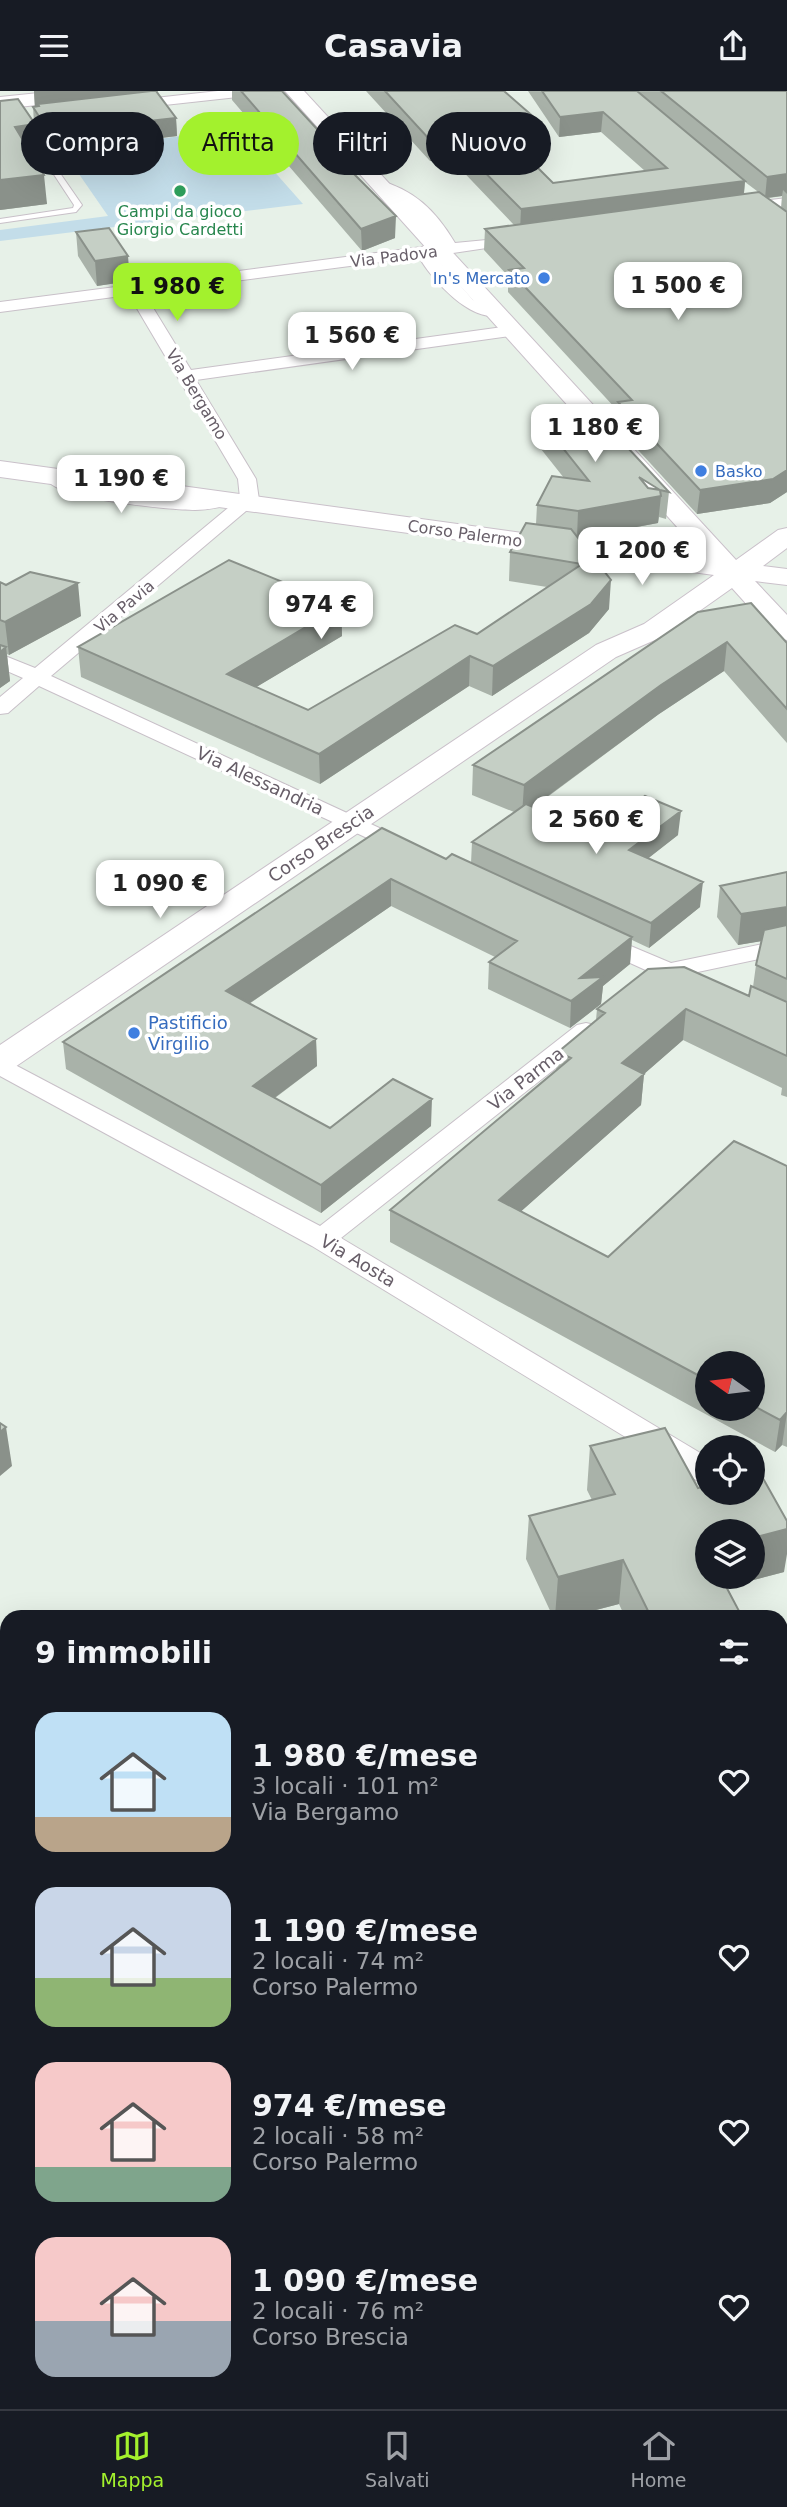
<!DOCTYPE html>
<html lang="it">
<meta charset="utf-8">
<style>
:root{--surface:#171b24;--page:#242831;--text:#f1f3f6;--muted:#9ea1a6;--line:#363941;--accent:#a3f12d}
body{margin:0;font-family:"DejaVu Sans",sans-serif;background:var(--page);color:var(--text);height:100vh;display:flex;flex-direction:column;font-size:26px;white-space:nowrap}
*{box-sizing:border-box;margin:0}
p{font-size:23px;color:var(--muted)}
.icon{flex:none;width:38px;height:38px;fill:none;stroke:currentColor;stroke-width:2;stroke-linecap:round;stroke-linejoin:round}
.map{position:relative;flex:1;overflow:hidden}
.details{position:absolute;left:0px;top:1519px;width:788px;height:800px;display:flex;flex-direction:column;background:var(--surface);border-radius:21px 21px 0 0;box-shadow:0 7px 28px #0002}
.details>*{flex:none}
.banner{position:absolute;left:21px;top:21px;width:746px;height:63px;display:flex;gap:14px}
.needle{width:46px;rotate:284deg}
.buttons{position:absolute;left:695px;top:1260px;display:grid;gap:14px}
.buttons a{display:grid;place-items:center;width:70px;height:70px;border-radius:50%;background:var(--surface);box-shadow:0 7px 28px #0002;font-size:35px}
.price{position:absolute;translate:-50% -60px;padding:0 16px;border-radius:14px;background:#fff;color:#222;font-size:23px;line-height:46px;filter:drop-shadow(0 2px 4px #0008)}
.price::after{content:'';position:absolute;left:50%;top:42px;width:21px;height:16px;margin-left:-10px;background:inherit;clip-path:polygon(0 0,100% 0,50% 100%)}
.price.selected{background:var(--accent);color:#111}
ul{padding:0;list-style:none}
li{display:flex;align-items:center;gap:21px;height:175px;padding:0 35px}
li span{display:grid;place-items:center;flex:none;width:196px;height:140px;border-radius:21px;color:#555}
li>.icon{margin-inline-start:auto}
span .icon{width:84px;height:84px;fill:#fffc;stroke-width:1}
li b{font-size:30px}
h2{display:flex;justify-content:space-between;align-items:center;height:84px;padding:0 35px;font-size:30px}
.tag{padding:0 24px;border-radius:32px;background:var(--surface);box-shadow:0 7px 28px #0002;font-size:24px;line-height:63px}
.tag.selected{background:var(--accent);color:#111}
header{display:flex;justify-content:space-between;align-items:center;height:91px;padding:0 35px;background:var(--surface);font-size:32px;font-weight:800}
.tab-bar{display:flex;justify-content:space-around;align-items:center;height:98px;border-top:2px solid var(--line);background:var(--surface);font-size:19px;color:var(--muted)}
.tab-bar a{display:grid;justify-items:center;gap:4px}
.tab-bar .selected{color:var(--accent)}
.map>svg:first-child{display:block}
.green{fill:#c3dde9}
.water{fill:#eaa9ff}
.pier{fill:#e7f1e8}
.lines{fill:none;stroke-linecap:round;stroke-linejoin:round}
.lane-casing{stroke:#c8c0c8;stroke-width:2}
.street-casing{stroke:#c8c0c8;stroke-width:2}
.secondary-casing{stroke:#cac1ca;stroke-width:2}
.lane{fill:#fff;fill-rule:evenodd}
.street{fill:#fff;fill-rule:evenodd}
.secondary{fill:#fff;fill-rule:evenodd}
.tram{stroke:#aca9ac;stroke-width:2.5}
.wall{fill:#a9b2a9;fill-rule:evenodd}
.shaded-wall{fill:#8a918a}
.building{fill:#c5cfc5;stroke:#8a918a;stroke-width:2;fill-rule:evenodd}
.leisure-dot{fill:#2e9e5b;stroke:#fff;stroke-width:2.5}
.shop-dot{fill:#3f7fe0;stroke:#fff;stroke-width:2.5}
.labels{text-anchor:middle;stroke-width:7;stroke-linejoin:round;paint-order:stroke}
.far-leisure-label{font-size:16px;fill:#27864d;stroke:#fff}
.far-street-label{font-size:16px;fill:#675e68;stroke:#fff}
.far-shop-label{font-size:16px;fill:#366cbe;stroke:#fff;text-anchor:end}
.street-label{font-size:18px;fill:#675e68;stroke:#fff}
.shop-label{font-size:18px;fill:#366cbe;stroke:#fff;text-anchor:start}
</style>
<header><svg class="icon" aria-label="menu" viewBox="0 0 24 24"><path d="M4 6h16M4 12h16M4 18h16"/></svg>Casavia<svg class="icon" aria-label="share" viewBox="0 0 24 24"><path d="M12 15V3M7 8l5-5 5 5M5 13v7h14v-7"/></svg></header>
<div class="map">
<svg width="787" height="2318" viewBox="0 0 787 2318">
<rect width="100%" height="100%" fill="#e7f1e8"/>
<!-- green -->
<path class="green" d="M213 41 248 81 272 78 303 113 0 150V139L108 125 63 60Z"/>
<!-- water -->
<path class="water" d="M787 1779V2049L781 2053 780 1783Z
M7 2286V2312H419L412 2318H0V2290Z"/>
<!-- pier -->
<path class="pier" d="M76 2312H239L247 2318H83Z"/>
<g class="lines">
<!-- lane casing -->
<g class="lane-casing">
<path id="lane" d="M26 33 82 114 76 121 0 132V128L73 117 74 114 22 35Z"/>
</g>
<!-- street casing -->
<g class="street-casing">
<path id="street" d="M218 0H263L256 4 128 18 121 14 128 10Z
M377 89C414 98 436 120 455 152L527 145V151L453 162 449 169H438L473 209 499 218V224C471 232 431 188 419 166L144 202 191 279 510 235 518 240 510 245 196 289 256 388 259 409 51 585 414 753 418 758 414 763 406 765 39 595 8 622 0 623V606L23 587 0 577V563L35 577 240 407 238 388 129 204 0 221V211L422 156 430 151 441 154 398 104 372 96 370 93Z
M787 107V117L738 123 730 118 738 113Z
M61 380 68 382V389L75 392C114 398 154 408 194 408 207 408 227 399 235 409L233 413C220 416 208 419 195 419 170 419 62 408 49 391L54 382Z
M595 840 671 872 787 848V862L693 882 707 892 704 897 695 899 653 886 650 881 586 852 583 847 586 842Z
M586 932 595 934 599 940 595 946 341 1147 707 1366V1392L696 1389 312 1155 0 985V966L320 1135 577 934Z"/>
</g>
<!-- secondary casing -->
<g class="secondary-casing">
<path id="secondary" d="M58 0H120L111 6 0 18V6Z
M285 0H304L736 469 778 439 787 437V457L763 475 787 478V494L755 490 787 524V549L777 547 732 497 664 545 616 566 12 978 0 981V954L596 554 644 533 714 484 0 386V370L705 467Z
M787 1561V1598L780 1600V1563Z
M0 2043 7 2046V2136L0 2134Z
M0 2165 7 2166V2222L0 2221Z
M130 2312H192L195 2318H132Z"/>
</g>
<!-- lane -->
<use href="#lane" class="lane"/>
<!-- street -->
<use href="#street" class="street"/>
<!-- secondary -->
<use href="#secondary" class="secondary"/>
<!-- tram -->
<path class="tram" d="M0 2143 7 2149
M0 2200 7 2207
M121 2312 128 2318
M196 2312 203 2318"/>
</g>
<!-- wall -->
<path class="wall" d="M34 0H158L157 1 176 27 177 45 51 60 35 36 38 62 32 63 47 113 0 119 34 32 33 16H35Z
M232 0H282L352 76 353 82 395 147 362 160 232 9Z
M366 0H504L536 49 512 51 553 92 645 80 601 41 559 46 528 0H787V401L770 412 697 423 616 335 617 319 508 201V185L484 159 485 138 514 134 451 68 430 70ZM745 91 757 100 758 102 744 103ZM782 105 781 117 767 107H769Z
M76 141 130 190 97 195 78 165Z
M535 322 669 401 666 428 659 426 658 432 578 447 609 518 589 542 492 605 469 595 320 693 81 586 78 556 341 515 342 545 256 596 308 619 477 543 547 496 509 490 510 461 536 433 537 414 564 387 533 348ZM639 386 660 399 648 397Z
M0 491 81 525 9 564 7 563 10 590 0 597Z
M698 521 787 552V652L724 580 659 623 534 716 595 742 678 744 648 767 700 816 649 857 632 849 630 873 603 895 601 913 570 937 488 898 489 871 495 866 391 815 249 913 316 948 317 975 275 1007 330 1037 431 1035 321 1122 66 978 63 951 382 737 446 768 471 772 472 751 514 721 472 704 473 674Z
M787 781V1006L781 1004 782 997 683 949 644 983 641 1014 521 1120 608 1166 787 1075V1356L782 1354 775 1361 390 1151V1119L556 979 558 961 596 929 597 918 749 905 753 896 756 874 761 850 738 854 717 826 720 795ZM707 1272H752V1318H707Z
M590 1355 698 1397 784 1481 727 1496 739 1520 738 1526H625L619 1513 569 1526H553L526 1468 529 1425 592 1409 587 1399Z"/>
<!-- shaded-wall -->
<path class="shaded-wall" d="M34 0H158L153 5 38 13V18H35Z
M603 21 601 41 559 46 560 26Z
M176 27 177 45 51 60 49 41Z
M536 28V49L493 54 494 33Z
M35 33 38 62 18 65 15 36Z
M451 47V68L430 70V49Z
M787 83V103L783 99 782 105 765 107 767 86Z
M44 84 47 113 0 119V89Z
M745 90 743 111 520 140 521 118Z
M396 125 395 147 362 160 361 138Z
M128 165 130 190 97 195 95 170Z
M787 379V401L770 412 697 423 700 399Z
M661 405 658 432 577 447 578 420Z
M611 489 609 518 589 542 492 605 493 575Z
M78 492 81 525 9 564 5 531Z
M341 515 342 545 228 613 227 583Z
M727 551 724 580 659 623 522 724 524 694 661 594Z
M6 556 10 590 0 597V561Z
M470 565 469 595 320 693 319 663Z
M681 720 678 744 627 784 629 759Z
M391 788V815L228 927 226 900Z
M703 791 700 816 649 857 651 832Z
M787 816V846L738 854 741 823Z
M632 846 630 873 603 895 601 913 570 937 571 910 580 887Z
M686 918 683 949 644 983 641 1014 498 1141 499 1109 622 972Z
M316 948 317 975 254 1022 253 995Z
M432 1008 431 1035 321 1122V1094Z
M787 1322 782 1354 775 1361 780 1329Z
M6 1336 12 1375 0 1385V1341Z
M787 1438V1463L784 1481 701 1503 707 1486H752V1447Z
M623 1469 619 1513 569 1526H555L558 1486Z
M739 1520 738 1526H715Z"/>
<!-- building -->
<path class="building" d="M151 0H156L176 27 49 41 33 16 39 15 38 13Z
M241 0H282L352 76 348 77 396 125 361 138Z
M385 0H504L536 28 494 33 553 92 667 77 603 21 560 26 542 0H637L745 90 521 118 451 47 430 49Z
M661 0H787V83L767 86Z
M18 8 35 33 15 36 44 84 0 89V10Z
M759 101 787 121V379L773 388 700 399 618 311 632 309 509 179 524 177 485 138Z
M109 137 128 165 95 170 76 141Z
M588 314 669 401 660 399 661 405 578 420 537 414 552 385 589 390 535 322ZM639 386 660 399 648 397Z
M526 432 571 438 611 489 591 513 493 575 470 565 319 663 78 556 229 469 341 515 227 583 308 619 455 534 477 543 582 473 510 461Z
M30 481 78 492 5 531 0 529V491L6 494Z
M751 512 787 552V618L727 551 661 594 524 694 473 674 698 521Z
M0 554 6 556 0 561Z
M645 705 681 720 629 759 703 791 651 832 472 751 526 713 595 742Z
M382 737 446 768 452 763 632 846 580 887 603 886 571 910 489 871 517 850 391 788 226 900 316 948 253 995 330 1037 393 988 432 1008 321 1094 63 951Z
M787 781V816L741 823 720 795Z
M787 834V888L756 874 764 839Z
M684 876 749 905 751 895 787 911V965L686 918 622 972 644 983 499 1109 608 1166 734 1050 787 1075V1321L780 1329 752 1314V1272H707V1289L390 1119 571 967 558 961 605 922 597 918 648 878Z
M0 1332 6 1336 0 1341Z
M665 1337 698 1397 707 1395V1402H752V1384L760 1382 787 1430V1438L752 1447V1440H707V1486H721L739 1520 715 1526H651L623 1469 558 1486 529 1425 615 1403 590 1355Z"/>
<!-- markers -->
<circle class="leisure-dot" cx="180" cy="100" r="7"/>
<g class="shop-dot">
<circle cx="544" cy="187" r="7"/>
<circle cx="701" cy="380" r="7"/>
<circle cx="134" cy="942" r="7"/>
</g>
<g class="labels">
<!-- far-leisure labels -->
<g class="far-leisure-label">
<text x="180" y="126">Campi da gioco<tspan x="180" dy="18">Giorgio Cardetti</tspan></text>
</g>
<!-- far-street labels -->
<g class="far-street-label">
<text transform="translate(394 165) rotate(-7)" y="6">Via Padova</text>
<text transform="translate(197 303) rotate(59)" y="6">Via Bergamo</text>
<text transform="translate(465 442) rotate(8)" y="6">Corso Palermo</text>
<text transform="translate(124 515) rotate(-40)" y="6">Via Pavia</text>
</g>
<!-- far-shop labels -->
<g class="far-shop-label">
<text x="530" y="193">In's Mercato</text>
<text x="715" y="386" text-anchor="start">Basko</text>
</g>
<!-- street labels -->
<g class="street-label">
<text transform="translate(260 690) rotate(25)" y="6">Via Alessandria</text>
<text transform="translate(321 753) rotate(-34)" y="6">Corso Brescia</text>
<text transform="translate(526 988) rotate(-38)" y="6">Via Parma</text>
<text transform="translate(358 1170) rotate(31)" y="6">Via Aosta</text>
</g>
<!-- shop labels -->
<g class="shop-label">
<text x="148" y="938">Pastificio<tspan x="148" dy="21">Virgilio</tspan></text>
</g>
</g>
</svg>
<div class="buttons">
<a><svg class="needle" viewBox="-14 -14 28 28"><path d="M0-13l5 13h-10z" fill="#e53935"/><path d="M0 13l5-13h-10z" fill="#9ea1a6"/></svg></a>
<a><svg class="icon" aria-label="locate" viewBox="0 0 24 24"><circle cx="12" cy="12" r="6"/><path d="M12 2v4M12 18v4M2 12h4M18 12h4"/></svg></a>
<a><svg class="icon" aria-label="layers" viewBox="0 0 24 24"><path d="M12 4l9 5-9 5-9-5zM3 14l9 5 9-5"/></svg></a>
</div>
<b class="price" style="left:678px;top:231px">1 500 €</b>
<b class="price selected" style="left:177px;top:232px">1 980 €</b>
<b class="price" style="left:352px;top:281px">1 560 €</b>
<b class="price" style="left:595px;top:373px">1 180 €</b>
<b class="price" style="left:121px;top:424px">1 190 €</b>
<b class="price" style="left:642px;top:496px">1 200 €</b>
<b class="price" style="left:321px;top:550px">974 €</b>
<b class="price" style="left:596px;top:765px">2 560 €</b>
<b class="price" style="left:160px;top:829px">1 090 €</b>
<div class="banner">
<a class="tag">Compra</a>
<a class="tag selected">Affitta</a>
<a class="tag">Filtri</a>
<a class="tag">Nuovo</a>
</div>
<section class="details">
<h2>9 immobili<svg class="icon" aria-label="filters" viewBox="0 0 24 24"><path d="M4 7h16M4 17h16"/><circle cx="9" cy="7" r="2"/><circle cx="15" cy="17" r="2"/></svg></h2>
<ul>
<li><span style="background:linear-gradient(#bfe0f5 75%,#b9a48a 0)"><svg class="icon" aria-label="home" viewBox="0 0 24 24"><path d="M3 11l9-7 9 7M6 9v11h12V9"/></svg></span><div><b>1 980 €/mese</b><p>3 locali · 101 m²</p><p>Via Bergamo</p></div><svg class="icon" aria-label="heart" viewBox="0 0 24 24"><path d="M12 20l-8-8c-3-5 5-10 8-4 3-6 11-1 8 4z"/></svg></li>
<li><span style="background:linear-gradient(#c9d6e8 65%,#8fb573 0)"><svg class="icon" aria-label="home" viewBox="0 0 24 24"><path d="M3 11l9-7 9 7M6 9v11h12V9"/></svg></span><div><b>1 190 €/mese</b><p>2 locali · 74 m²</p><p>Corso Palermo</p></div><svg class="icon" aria-label="heart" viewBox="0 0 24 24"><path d="M12 20l-8-8c-3-5 5-10 8-4 3-6 11-1 8 4z"/></svg></li>
<li><span style="background:linear-gradient(#f6c9c9 75%,#7fa58c 0)"><svg class="icon" aria-label="home" viewBox="0 0 24 24"><path d="M3 11l9-7 9 7M6 9v11h12V9"/></svg></span><div><b>974 €/mese</b><p>2 locali · 58 m²</p><p>Corso Palermo</p></div><svg class="icon" aria-label="heart" viewBox="0 0 24 24"><path d="M12 20l-8-8c-3-5 5-10 8-4 3-6 11-1 8 4z"/></svg></li>
<li><span style="background:linear-gradient(#f6c9c9 60%,#9aa5b1 0)"><svg class="icon" aria-label="home" viewBox="0 0 24 24"><path d="M3 11l9-7 9 7M6 9v11h12V9"/></svg></span><div><b>1 090 €/mese</b><p>2 locali · 76 m²</p><p>Corso Brescia</p></div><svg class="icon" aria-label="heart" viewBox="0 0 24 24"><path d="M12 20l-8-8c-3-5 5-10 8-4 3-6 11-1 8 4z"/></svg></li>
</ul>
</section>
</div>
<nav class="tab-bar">
<a class="selected"><svg class="icon" aria-label="map" viewBox="0 0 24 24"><path d="M3 6l6-2 6 2 6-2v14l-6 2-6-2-6 2zM9 4v14M15 6v14"/></svg>Mappa</a>
<a><svg class="icon" aria-label="saved" viewBox="0 0 24 24"><path d="M7 4h10v16l-5-4-5 4z"/></svg>Salvati</a>
<a><svg class="icon" aria-label="home" viewBox="0 0 24 24"><path d="M3 11l9-7 9 7M6 9v11h12V9"/></svg>Home</a>
</nav>
